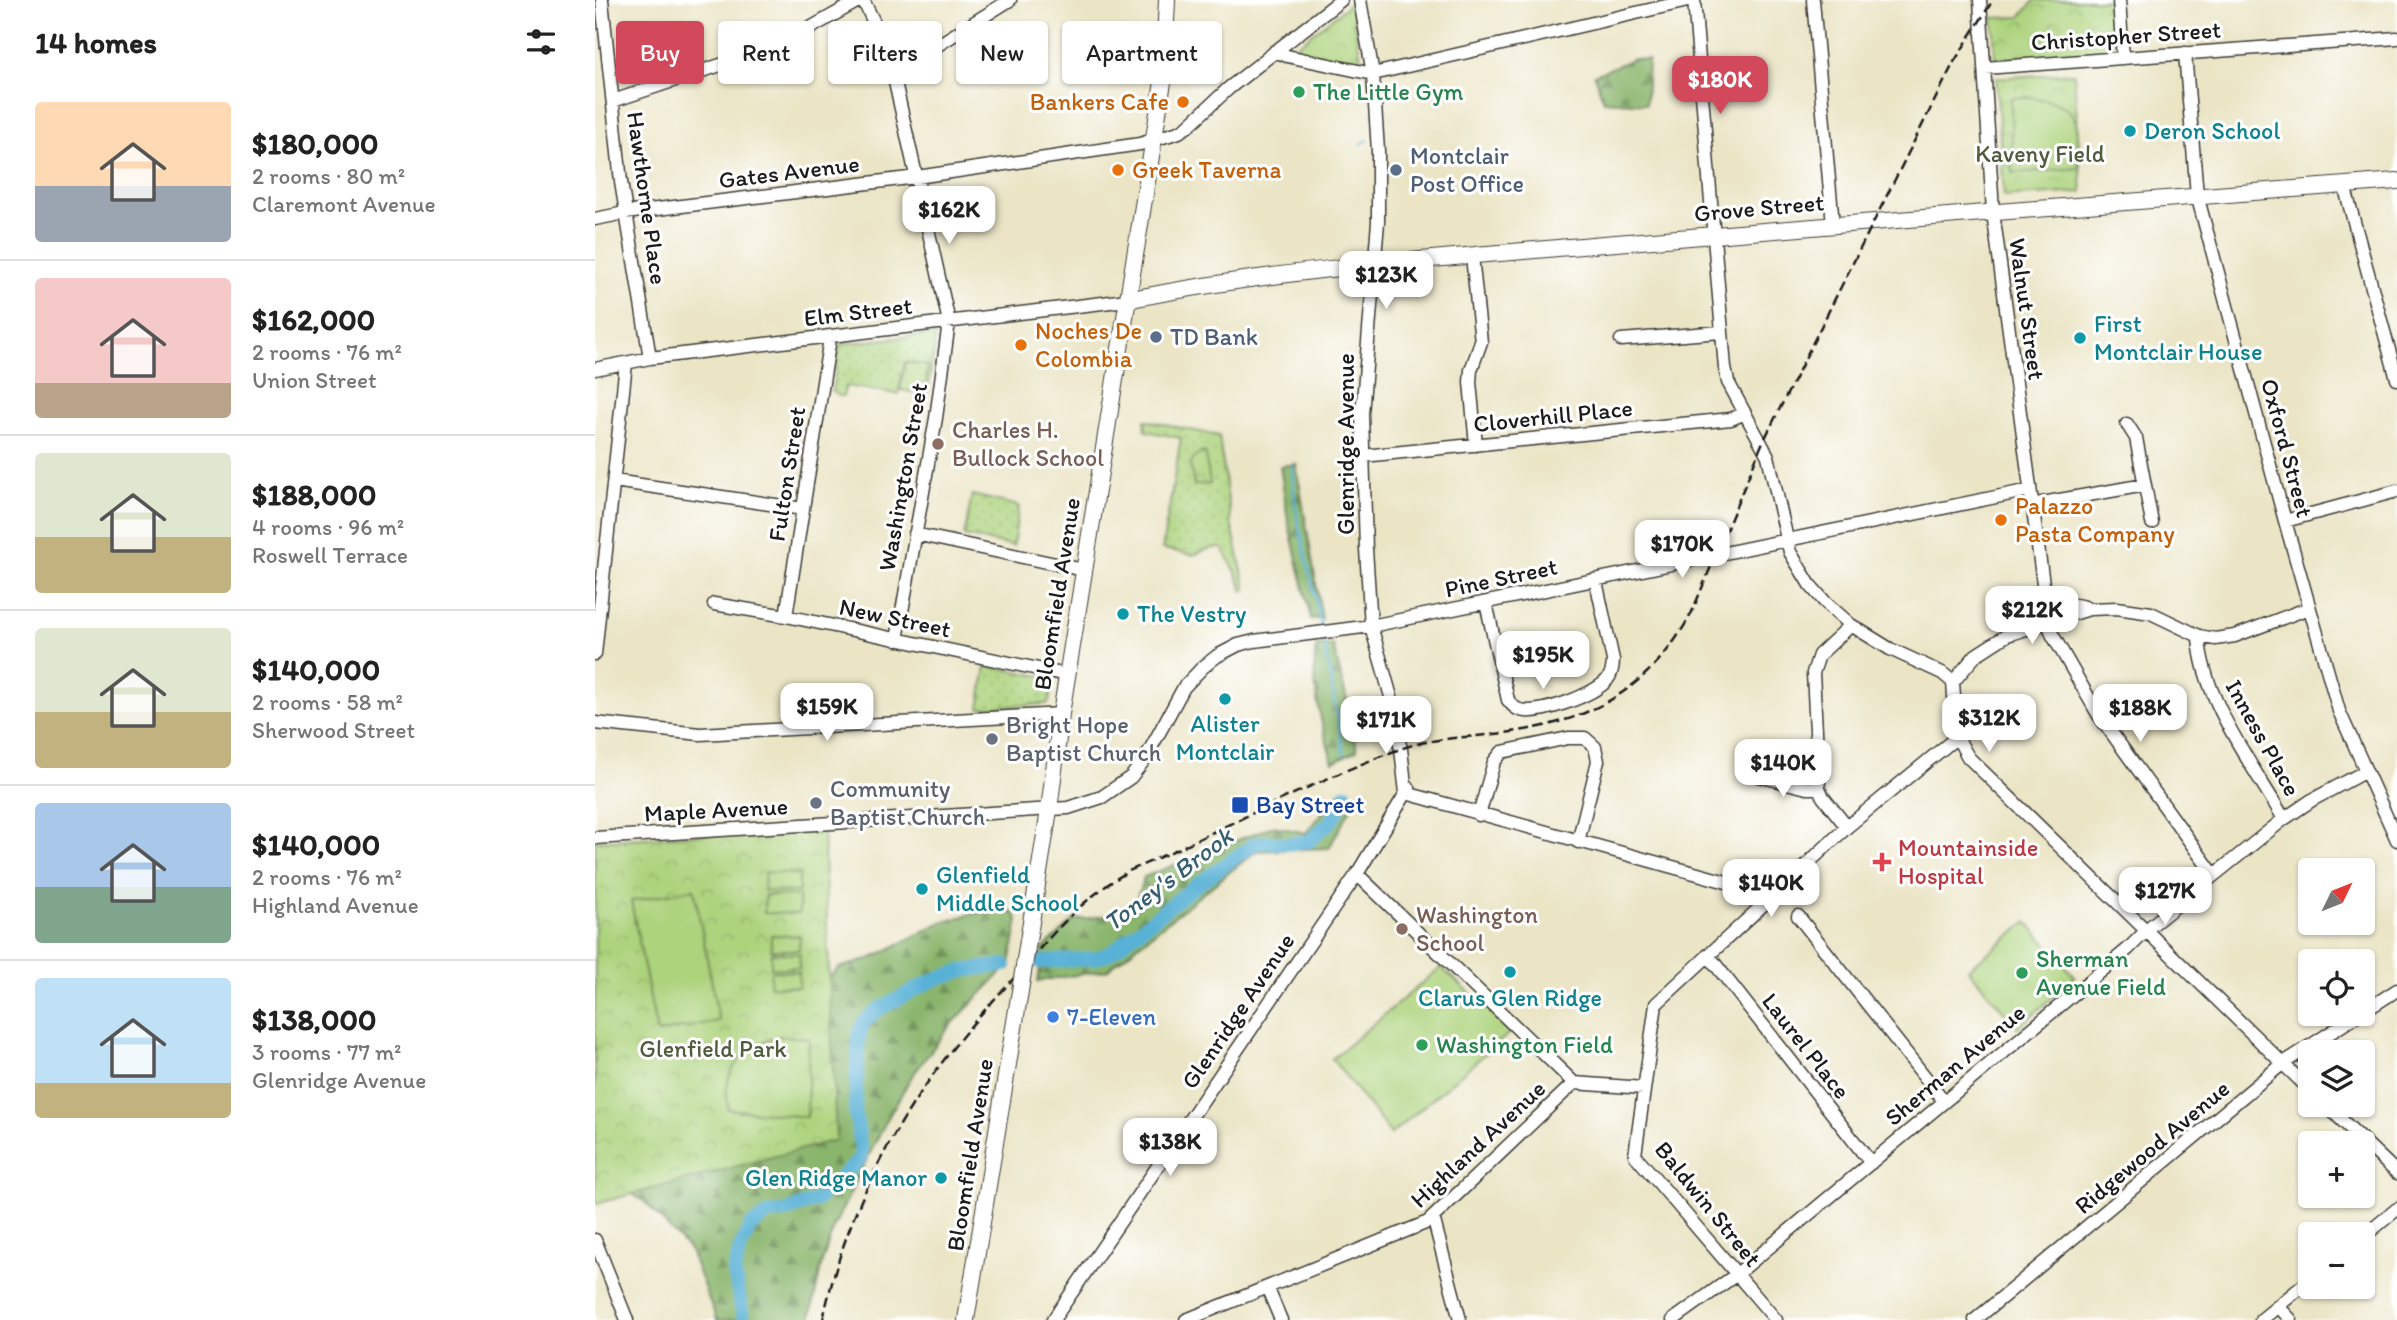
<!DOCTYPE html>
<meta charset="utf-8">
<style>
:root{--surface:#fff;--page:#f2f2f2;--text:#222;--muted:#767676;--line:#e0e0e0;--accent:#d1495b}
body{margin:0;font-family:Itim,sans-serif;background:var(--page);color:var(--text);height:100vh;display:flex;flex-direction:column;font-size:26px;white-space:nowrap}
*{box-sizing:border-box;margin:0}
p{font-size:23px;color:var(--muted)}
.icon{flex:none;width:38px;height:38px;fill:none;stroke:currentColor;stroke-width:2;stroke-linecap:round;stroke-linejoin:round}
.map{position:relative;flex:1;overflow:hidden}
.drawer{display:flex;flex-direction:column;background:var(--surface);width:595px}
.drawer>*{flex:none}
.banner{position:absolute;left:21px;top:21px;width:665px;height:63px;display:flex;gap:14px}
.needle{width:46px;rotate:47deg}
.tools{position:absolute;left:1703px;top:858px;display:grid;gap:14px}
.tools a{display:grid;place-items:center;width:77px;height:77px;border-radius:7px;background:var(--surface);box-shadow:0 2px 5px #0004;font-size:35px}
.price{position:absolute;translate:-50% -60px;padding:0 16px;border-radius:14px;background:#fff;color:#222;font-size:23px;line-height:46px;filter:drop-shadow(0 2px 4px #0008)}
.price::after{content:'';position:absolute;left:50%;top:42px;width:21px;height:16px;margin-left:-10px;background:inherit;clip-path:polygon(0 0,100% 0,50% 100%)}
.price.current{background:var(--accent);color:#fff}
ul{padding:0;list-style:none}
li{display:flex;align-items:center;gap:21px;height:175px;padding:0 35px}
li+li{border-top:2px solid var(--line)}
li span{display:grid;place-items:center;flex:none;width:196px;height:140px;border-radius:7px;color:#555}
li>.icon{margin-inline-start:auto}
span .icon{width:84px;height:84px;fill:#fffc;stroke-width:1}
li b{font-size:30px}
h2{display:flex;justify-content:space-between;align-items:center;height:84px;padding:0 35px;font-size:30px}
.pill{padding:0 24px;border-radius:7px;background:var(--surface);box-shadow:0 2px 5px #0004;font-size:24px;line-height:63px}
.pill.current{background:var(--accent);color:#fff}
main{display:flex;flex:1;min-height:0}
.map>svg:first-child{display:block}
.grass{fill:url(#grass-dots);stroke:#64784c;stroke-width:2}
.forest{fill:url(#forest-firs);stroke:#536844;stroke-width:2}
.park{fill:url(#park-crowns);stroke:#64784c;stroke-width:2}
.garden{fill:#add37d;stroke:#64784c;stroke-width:2}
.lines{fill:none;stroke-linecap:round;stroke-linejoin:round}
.stream{stroke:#59b1d6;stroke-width:2.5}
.river{stroke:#59b1d6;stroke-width:14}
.minor-casing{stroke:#3b3a36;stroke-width:15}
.major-casing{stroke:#3b3a36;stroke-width:18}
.minor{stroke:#fff;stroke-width:12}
.major{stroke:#fff;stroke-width:16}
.rail{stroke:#1c1c1c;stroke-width:2.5;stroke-dasharray:10 5;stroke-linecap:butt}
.major-bridge-casing{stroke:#3b3a36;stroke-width:18;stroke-linecap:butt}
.major-bridge{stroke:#fff;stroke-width:16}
.leisure-dot{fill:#2e9e5b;stroke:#fff;stroke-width:2.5}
.food-dot{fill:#e8710a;stroke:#fff;stroke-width:2.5}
.culture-dot{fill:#0f9aa8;stroke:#fff;stroke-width:2.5}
.service-dot{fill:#5c6f8a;stroke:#fff;stroke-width:2.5}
.education-dot{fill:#8d6e63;stroke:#fff;stroke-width:2.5}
.worship-dot{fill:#6b7280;stroke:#fff;stroke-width:2.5}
.transit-dot{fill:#1a4fb4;stroke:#fff;stroke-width:2.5}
.health-dot{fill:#e0444e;stroke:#fff;stroke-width:2.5}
.shop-dot{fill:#3f7fe0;stroke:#fff;stroke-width:2.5}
.labels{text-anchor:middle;stroke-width:6;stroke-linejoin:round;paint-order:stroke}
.street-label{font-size:24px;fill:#1c1c1c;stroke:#fff}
.leisure-label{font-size:24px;fill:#27864d;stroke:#fff;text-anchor:start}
.food-label{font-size:24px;fill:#c56008;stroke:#fff;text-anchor:start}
.culture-label{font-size:24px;fill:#0d838f;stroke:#fff;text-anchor:start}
.park-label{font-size:24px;fill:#4f5c3e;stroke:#fff}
.service-label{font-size:24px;fill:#4e5e75;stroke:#fff;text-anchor:start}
.education-label{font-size:24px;fill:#785e54;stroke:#fff;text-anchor:start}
.worship-label{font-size:24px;fill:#5b616d;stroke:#fff;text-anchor:start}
.transit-label{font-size:24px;fill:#164399;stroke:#fff;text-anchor:start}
.health-label{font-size:24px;fill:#be3a42;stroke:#fff;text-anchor:start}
.shop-label{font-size:24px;fill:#366cbe;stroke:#fff;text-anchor:start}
.water-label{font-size:26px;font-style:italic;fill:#375f70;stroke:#fff}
</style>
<main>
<section class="drawer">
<h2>14 homes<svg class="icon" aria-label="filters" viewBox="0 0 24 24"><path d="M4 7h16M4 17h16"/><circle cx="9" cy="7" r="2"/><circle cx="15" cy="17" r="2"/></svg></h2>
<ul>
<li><span style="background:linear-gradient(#ffd9b3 60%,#9aa5b1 0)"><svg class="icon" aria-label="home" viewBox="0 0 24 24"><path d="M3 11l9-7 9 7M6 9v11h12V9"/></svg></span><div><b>$180,000</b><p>2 rooms · 80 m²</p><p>Claremont Avenue</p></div></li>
<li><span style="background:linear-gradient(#f6c9c9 75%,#b9a48a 0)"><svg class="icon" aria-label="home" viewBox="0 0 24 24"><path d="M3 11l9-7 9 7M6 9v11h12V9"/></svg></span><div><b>$162,000</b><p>2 rooms · 76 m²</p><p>Union Street</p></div></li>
<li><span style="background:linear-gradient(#dfe7d0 60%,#c2b280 0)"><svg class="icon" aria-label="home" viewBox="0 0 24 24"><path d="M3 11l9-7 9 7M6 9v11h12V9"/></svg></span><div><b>$188,000</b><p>4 rooms · 96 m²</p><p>Roswell Terrace</p></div></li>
<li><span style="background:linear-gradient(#dfe7d0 60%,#c2b280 0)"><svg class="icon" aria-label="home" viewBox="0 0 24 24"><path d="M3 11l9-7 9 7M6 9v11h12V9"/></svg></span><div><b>$140,000</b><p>2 rooms · 58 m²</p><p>Sherwood Street</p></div></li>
<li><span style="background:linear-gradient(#a9c7e8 60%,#7fa58c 0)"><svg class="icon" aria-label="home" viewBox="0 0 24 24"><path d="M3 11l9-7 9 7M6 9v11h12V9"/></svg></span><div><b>$140,000</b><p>2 rooms · 76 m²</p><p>Highland Avenue</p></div></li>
<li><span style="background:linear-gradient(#bfe0f5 75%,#c2b280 0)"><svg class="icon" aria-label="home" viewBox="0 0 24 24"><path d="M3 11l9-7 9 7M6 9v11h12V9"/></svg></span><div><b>$138,000</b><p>3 rooms · 77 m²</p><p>Glenridge Avenue</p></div></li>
</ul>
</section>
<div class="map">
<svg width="1802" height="1320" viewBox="0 0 1802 1320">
<defs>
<pattern id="grass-dots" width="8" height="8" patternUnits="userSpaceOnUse" patternTransform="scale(1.75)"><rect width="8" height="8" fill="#add37d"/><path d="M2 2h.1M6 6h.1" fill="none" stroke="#94b56b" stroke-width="1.8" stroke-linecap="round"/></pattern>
<pattern id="forest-firs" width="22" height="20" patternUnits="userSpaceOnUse" patternTransform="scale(1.75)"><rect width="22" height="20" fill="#8ab56c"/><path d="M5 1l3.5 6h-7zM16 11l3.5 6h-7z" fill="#709258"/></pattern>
<pattern id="park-crowns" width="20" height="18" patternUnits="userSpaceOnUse" patternTransform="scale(1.75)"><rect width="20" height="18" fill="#add37d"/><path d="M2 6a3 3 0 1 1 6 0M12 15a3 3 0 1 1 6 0" fill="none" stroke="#94b56b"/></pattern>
</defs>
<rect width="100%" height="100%" fill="#fff"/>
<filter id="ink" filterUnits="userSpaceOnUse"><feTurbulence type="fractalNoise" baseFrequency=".0143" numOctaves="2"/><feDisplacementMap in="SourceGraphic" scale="14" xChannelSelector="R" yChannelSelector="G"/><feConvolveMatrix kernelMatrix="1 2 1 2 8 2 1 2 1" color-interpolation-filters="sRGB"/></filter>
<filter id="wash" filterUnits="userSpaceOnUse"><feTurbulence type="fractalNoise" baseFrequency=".00686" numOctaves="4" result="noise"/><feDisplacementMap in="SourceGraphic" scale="28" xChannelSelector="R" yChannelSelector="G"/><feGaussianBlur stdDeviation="1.57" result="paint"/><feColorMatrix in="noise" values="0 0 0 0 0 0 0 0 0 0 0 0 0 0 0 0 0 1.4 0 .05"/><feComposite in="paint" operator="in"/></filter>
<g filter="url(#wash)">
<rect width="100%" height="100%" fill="#ebe5c6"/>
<!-- grass -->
<path class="grass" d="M341 334 333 393 329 394 333 366 310 362 303 394 251 386 248 396H244L237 391 245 344Z
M550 420 624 436 636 522 651 589 648 591 640 570 627 548H617L598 555 567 549 586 438 551 431Z
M377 495 424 506 418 546 369 536Z
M391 666 458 678 454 702 452 704 384 708Z"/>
<!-- forest -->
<path class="forest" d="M1038 59 1053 60 1051 104 1009 101 999 75Z
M701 464 727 619H716L693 521 685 466Z
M738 645 757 720 762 750 738 762C726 726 715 683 721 646Z
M744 792 760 800 734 848 661 851 512 970 443 981 448 949 479 920 537 912 549 877 678 826 711 833Z
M410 910 419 913 423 920 415 964 354 1027 315 1079 290 1123 239 1226 227 1262 215 1320H122L95 1251 49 1201 33 1192 0 1127 226 987 244 968 275 959 345 923 376 914Z"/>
<!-- park -->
<path class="park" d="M1440 0H1517L1521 52 1400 59 1398 18 1425 17Z
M756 3 767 65 702 50 700 47Z
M1479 73 1487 192 1409 197 1401 78Z
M310 362 333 366 329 394 305 390Z
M610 452 615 484 599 485 595 464 601 456Z
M228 827 241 1140 0 1204V841Z"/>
<!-- garden -->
<path class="garden" d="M1436 97C1491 107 1481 119 1484 168L1417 173 1416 98Z
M170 872 204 874V892L169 891Z
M99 889 124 1021 62 1033 36 901Z
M170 895 204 896V914L169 913Z
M1432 922 1480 977 1423 1028 1373 969Z
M176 935 205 936 204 950H176Z
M176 953 205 954 204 968H176Z
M846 967 917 1031 796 1134 737 1059Z
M176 971 204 972V987L175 986Z
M184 1036 214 1038 212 1117 133 1109C133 1102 131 1093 132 1086 136 1059 159 1043 184 1036Z"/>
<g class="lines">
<!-- stream -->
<path class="stream" d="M766 144 773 140
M697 465C698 520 717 573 726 627
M728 637 749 754"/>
<!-- river -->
<path class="river" d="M444 962 501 958 515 953 596 889 659 844 672 842 694 844 714 841 737 820 751 794
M149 1320 139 1272 145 1248 156 1226 173 1214 189 1212 222 1200 264 1160 266 1150 260 1109 264 1035 268 1023 284 1009 340 979 366 971 410 965"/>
</g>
</g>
<g filter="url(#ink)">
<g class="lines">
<!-- minor casing -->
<g class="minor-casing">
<path id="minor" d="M7 0 26 182 55 358
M268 0 293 51 354 322 341 418 302 640
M765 0 778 74 783 151V222L767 414 771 549 776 626 802 718 800 726 806 749 811 793
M1099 0 1130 368 1133 382 1173 456 1195 552 1215 585 1230 602 1256 625 1295 649 1347 673 1358 682
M1218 0 1238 225
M1385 0 1398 212 1453 621 1457 634 1503 714 1619 875
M1524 0 1528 58
M680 51 692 56 778 74 1097 0
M1590 53 1602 195 1690 521 1744 711 1802 840
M1390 68 1802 38
M298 73 415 0
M18 101 185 45 265 0
M1749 185 1802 379
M0 219 30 213 322 177 545 144 584 132 592 127 634 88 746 0
M877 256 886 342 876 370 875 382 881 445
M1026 340 1126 332
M0 369 55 358 532 300
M1532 424 1541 438 1557 523
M768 456 1136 419 1150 413
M19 481 208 509
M1436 505 1550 485
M1690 521 1802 491
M320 534 489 570
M891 603 913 700C916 704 920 709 925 710 943 716 999 695 1012 680 1017 674 1018 668 1018 660L1001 581
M119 604 191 616 472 675
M191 616 235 338
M1412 635C1428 615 1463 599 1490 607
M1604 636C1606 697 1659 767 1689 819
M0 654 31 363
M1358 682 1362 737 1373 757 1715 1090
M1358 682 1381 655 1412 635 1494 609 1522 608 1556 613 1604 636 1620 639 1640 636 1714 608
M0 723 105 734 466 714
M1152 773 1212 788H1224
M811 793 1164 891 1174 899
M884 815 899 762 907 752 973 738H990L1000 747 1003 761 983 842
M1252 827 1228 797 1224 788 1218 673 1224 655 1256 625
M0 838 473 808 507 797 536 777 550 759 589 687 607 668 622 656 643 645 659 641 776 626 1435 490
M762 874 979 1083
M1203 916 1349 1101
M1113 955 1276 1163
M1768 1012 1802 990
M1730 1104 1802 1173
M838 1217 865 1320
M1768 1237 1802 1209
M0 1240 32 1320
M672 1287 686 1320
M1683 1306 1696 1320
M458 1320 762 874 814 788
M591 1320 833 1222 979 1083 1049 1088
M1078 1320 1142 1274 1533 949 1557 925 1689 819 1717 800 1771 771
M1181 1320 1040 1155 1061 1004 1252 827 1362 737
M1380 1320 1687 1064 1766 1013
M1666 1320 1715 1280"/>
</g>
<!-- major casing -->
<g class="major-casing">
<path id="major" d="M532 300C689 268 850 258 1009 244 1273 221 1538 202 1802 181
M433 941 454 810 466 714 568 82 572 0
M371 1320 425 991"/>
</g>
<!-- minor -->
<use href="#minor" class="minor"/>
<!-- major -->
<use href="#major" class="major"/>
<!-- rail -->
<path class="rail" d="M228 1320C248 1223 292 1134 352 1056 372 1029 395 1004 418 979 456 936 484 900 534 871 625 831 713 783 805 749 835 738 868 738 900 734 988 725 1054 693 1097 612L1167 444 1359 62 1398 0"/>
<!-- major-bridge casing -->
<g class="major-bridge-casing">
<path id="major-bridge" d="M425 991 433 941"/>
</g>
<!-- major-bridge -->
<use href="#major-bridge" class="major-bridge"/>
</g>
</g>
<!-- markers -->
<g class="leisure-dot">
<circle cx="704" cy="92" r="7"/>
<circle cx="1427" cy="973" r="7"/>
<circle cx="827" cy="1045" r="7"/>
</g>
<g class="food-dot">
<circle cx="588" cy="102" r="7"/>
<circle cx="523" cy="170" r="7"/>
<circle cx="426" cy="345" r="7"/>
<circle cx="1406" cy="520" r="7"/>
</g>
<g class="culture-dot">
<circle cx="1535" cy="131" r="7"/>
<circle cx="1485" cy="338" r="7"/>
<circle cx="528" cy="614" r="7"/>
<circle cx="630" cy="699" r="7"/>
<circle cx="327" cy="889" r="7"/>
<circle cx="915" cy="972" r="7"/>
<circle cx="346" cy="1178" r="7"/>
</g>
<g class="service-dot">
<circle cx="801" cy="170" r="7"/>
<circle cx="561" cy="337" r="7"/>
</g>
<g class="education-dot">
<circle cx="343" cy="444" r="7"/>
<circle cx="807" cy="929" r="7"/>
</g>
<g class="worship-dot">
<circle cx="397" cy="739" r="7"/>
<circle cx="221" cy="803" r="7"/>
</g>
<rect class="transit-dot" x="636" y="796" width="18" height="18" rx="3.5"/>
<path class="health-dot" d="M1283.5 851.5h7v7h7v7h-7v7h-7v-7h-7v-7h7z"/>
<circle class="shop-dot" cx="458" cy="1017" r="7"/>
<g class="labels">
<!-- street labels -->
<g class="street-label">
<text transform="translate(1531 36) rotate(-4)" y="8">Christopher Street</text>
<text transform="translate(194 172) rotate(-7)" y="8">Gates Avenue</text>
<text transform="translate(52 198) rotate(82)" y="8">Hawthorne Place</text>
<text transform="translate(1164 208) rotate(-5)" y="8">Grove Street</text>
<text transform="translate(1432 309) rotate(82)" y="8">Walnut Street</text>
<text transform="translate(263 312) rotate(-7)" y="8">Elm Street</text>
<text transform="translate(958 416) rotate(-6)" y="8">Cloverhill Place</text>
<text transform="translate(751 444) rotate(-90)" y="8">Glenridge Avenue</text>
<text transform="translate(1692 448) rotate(75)" y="8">Oxford Street</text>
<text transform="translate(192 474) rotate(-81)" y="8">Fulton Street</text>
<text transform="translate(308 477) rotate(-80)" y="8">Washington Street</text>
<text transform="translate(906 578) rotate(-12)" y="8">Pine Street</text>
<text transform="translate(462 594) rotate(-81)" y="8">Bloomfield Avenue</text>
<text transform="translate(300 618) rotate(12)" y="8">New Street</text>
<text transform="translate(1668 738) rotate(61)" y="8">Inness Place</text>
<text transform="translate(121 810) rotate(-3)" y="8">Maple Avenue</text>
<text transform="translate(643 1011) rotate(-56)" y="8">Glenridge Avenue</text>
<text transform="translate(1211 1046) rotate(52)" y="8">Laurel Place</text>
<text transform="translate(1360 1065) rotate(-40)" y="8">Sherman Avenue</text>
<text transform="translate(883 1144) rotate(-43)" y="8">Highland Avenue</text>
<text transform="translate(1557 1147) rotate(-40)" y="8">Ridgewood Avenue</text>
<text transform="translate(375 1155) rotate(-81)" y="8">Bloomfield Avenue</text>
<text transform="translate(1113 1204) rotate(51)" y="8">Baldwin Street</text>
</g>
<!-- leisure labels -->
<g class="leisure-label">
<text x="718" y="100">The Little Gym</text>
<text x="1441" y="967">Sherman<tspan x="1441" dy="28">Avenue Field</tspan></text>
<text x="841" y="1053">Washington Field</text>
</g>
<!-- food labels -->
<g class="food-label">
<text x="574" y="110" text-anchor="end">Bankers Cafe</text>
<text x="537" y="178">Greek Taverna</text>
<text x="440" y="339">Noches De<tspan x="440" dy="28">Colombia</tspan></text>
<text x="1420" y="514">Palazzo<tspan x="1420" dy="28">Pasta Company</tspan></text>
</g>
<!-- culture labels -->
<g class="culture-label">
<text x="1549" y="139">Deron School</text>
<text x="1499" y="332">First<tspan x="1499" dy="28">Montclair House</tspan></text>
<text x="542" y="622">The Vestry</text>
<text x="630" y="732" text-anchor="middle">Alister<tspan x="630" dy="28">Montclair</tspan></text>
<text x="341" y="883">Glenfield<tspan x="341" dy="28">Middle School</tspan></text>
<text x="915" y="1006" text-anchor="middle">Clarus Glen Ridge</text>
<text x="332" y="1186" text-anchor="end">Glen Ridge Manor</text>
</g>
<!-- park labels -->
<g class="park-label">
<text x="1445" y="162">Kaveny Field</text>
<text x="118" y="1057">Glenfield Park</text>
</g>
<!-- service labels -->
<g class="service-label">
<text x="815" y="164">Montclair<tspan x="815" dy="28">Post Office</tspan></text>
<text x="575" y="345">TD Bank</text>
</g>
<!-- education labels -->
<g class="education-label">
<text x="357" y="438">Charles H.<tspan x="357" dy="28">Bullock School</tspan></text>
<text x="821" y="923">Washington<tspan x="821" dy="28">School</tspan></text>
</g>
<!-- worship labels -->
<g class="worship-label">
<text x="411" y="733">Bright Hope<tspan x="411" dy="28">Baptist Church</tspan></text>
<text x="235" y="797">Community<tspan x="235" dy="28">Baptist Church</tspan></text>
</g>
<!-- transit labels -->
<g class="transit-label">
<text x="661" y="813">Bay Street</text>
</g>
<!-- health labels -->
<g class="health-label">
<text x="1303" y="856">Mountainside<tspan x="1303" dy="28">Hospital</tspan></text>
</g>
<!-- shop labels -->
<g class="shop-label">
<text x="472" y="1025">7-Eleven</text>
</g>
<!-- water labels -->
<g class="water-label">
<text transform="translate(573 879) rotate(-37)" y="9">Toney's Brook</text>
</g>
</g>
</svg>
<div class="tools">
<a><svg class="needle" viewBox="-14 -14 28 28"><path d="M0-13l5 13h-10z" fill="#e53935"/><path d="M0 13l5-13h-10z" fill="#767676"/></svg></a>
<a><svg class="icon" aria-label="locate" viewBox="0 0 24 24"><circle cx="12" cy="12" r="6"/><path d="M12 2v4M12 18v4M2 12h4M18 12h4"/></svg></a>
<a><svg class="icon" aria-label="layers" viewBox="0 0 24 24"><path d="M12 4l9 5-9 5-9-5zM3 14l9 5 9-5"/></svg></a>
<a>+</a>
<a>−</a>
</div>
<b class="price current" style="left:1125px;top:116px">$180K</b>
<b class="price" style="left:354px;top:246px">$162K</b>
<b class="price" style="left:791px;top:311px">$123K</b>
<b class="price" style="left:1087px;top:580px">$170K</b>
<b class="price" style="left:1437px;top:646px">$212K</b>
<b class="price" style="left:948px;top:691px">$195K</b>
<b class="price" style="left:232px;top:743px">$159K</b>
<b class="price" style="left:1545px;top:744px">$188K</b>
<b class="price" style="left:1394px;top:754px">$312K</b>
<b class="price" style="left:791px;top:756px">$171K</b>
<b class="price" style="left:1188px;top:799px">$140K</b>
<b class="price" style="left:1176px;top:919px">$140K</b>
<b class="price" style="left:1570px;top:927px">$127K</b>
<b class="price" style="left:575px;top:1178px">$138K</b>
<div class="banner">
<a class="pill current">Buy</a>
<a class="pill">Rent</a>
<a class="pill">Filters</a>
<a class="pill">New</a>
<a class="pill">Apartment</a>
</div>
</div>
</main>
